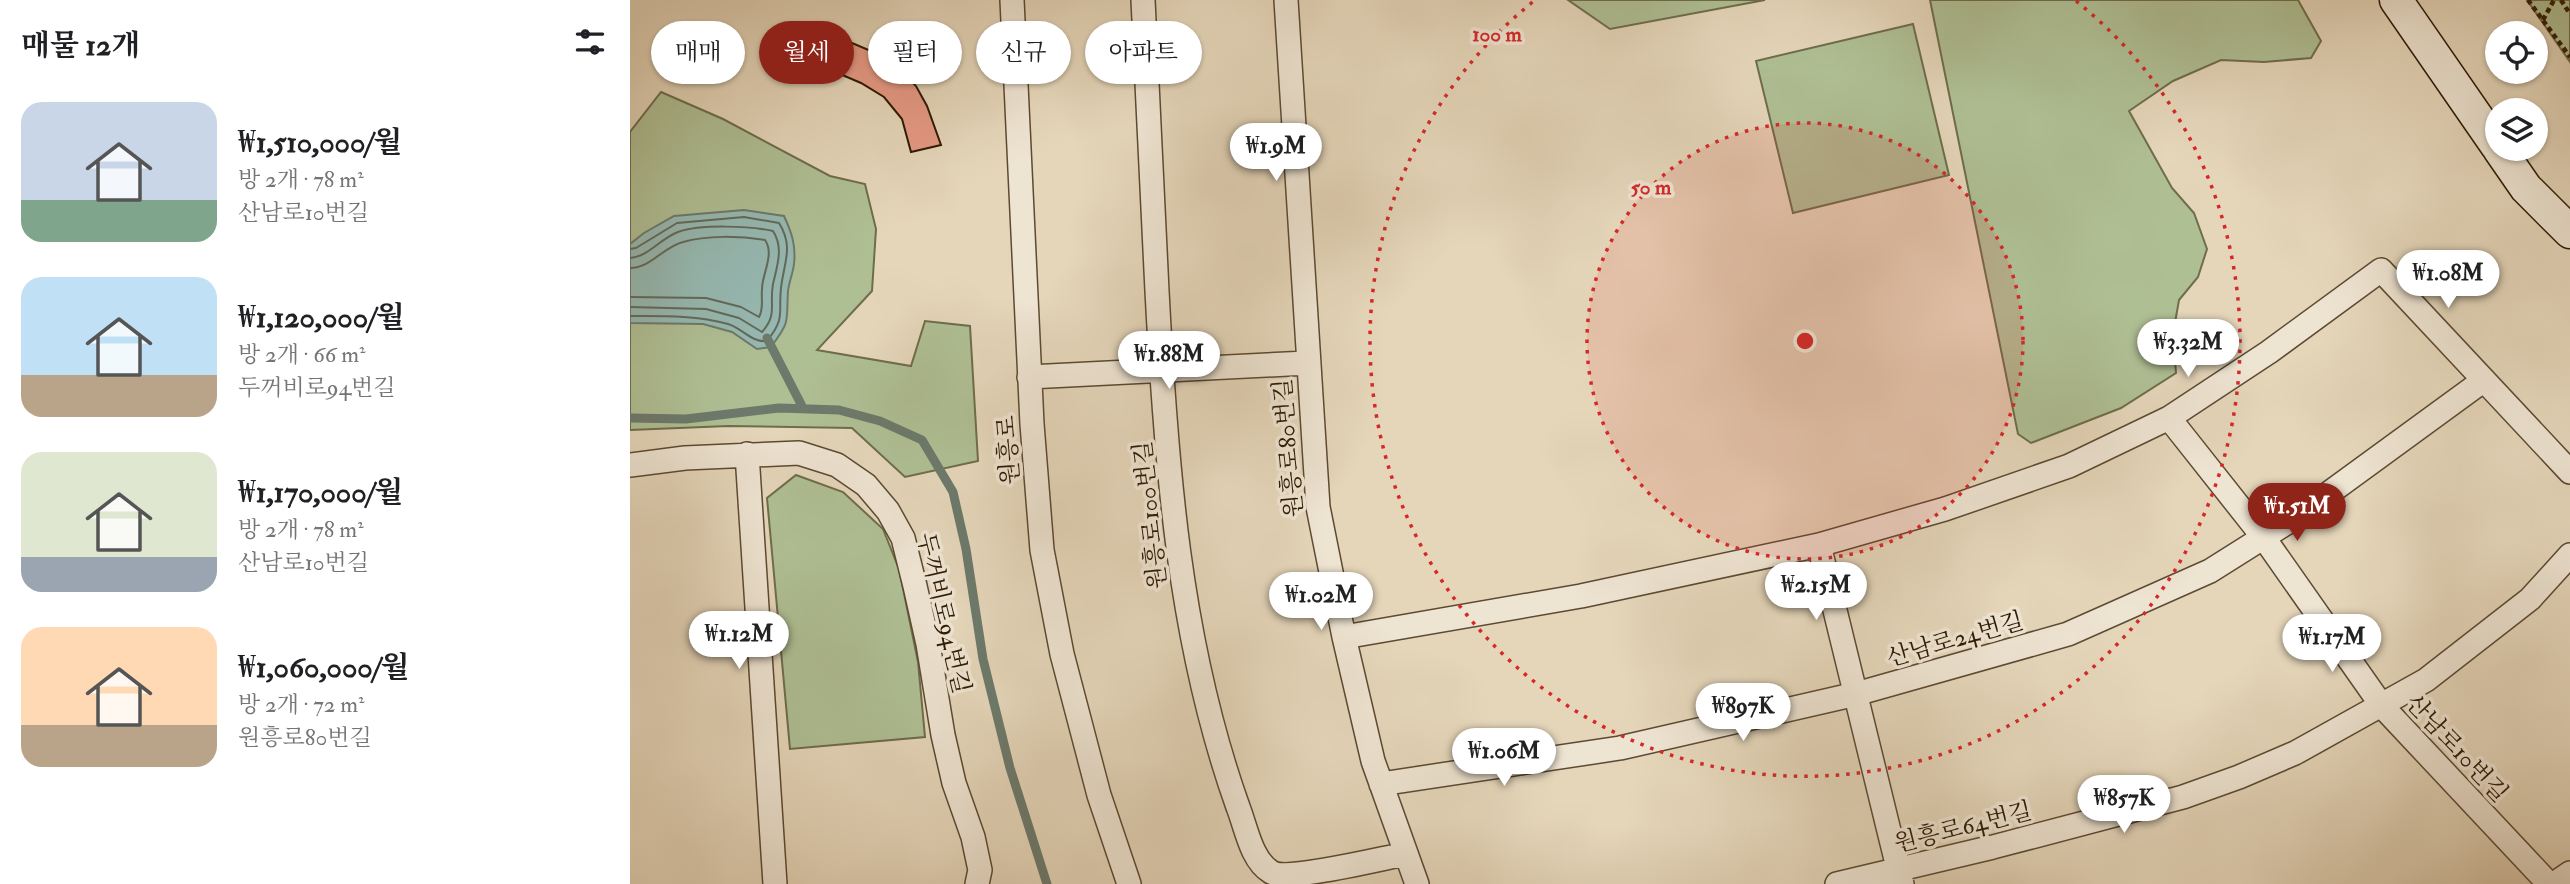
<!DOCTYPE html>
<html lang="ko">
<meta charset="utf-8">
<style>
:root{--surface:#fff;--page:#f2f2f2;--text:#202124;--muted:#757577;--accent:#8f2418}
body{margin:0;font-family:"IM FELL Double Pica","Noto Serif KR",serif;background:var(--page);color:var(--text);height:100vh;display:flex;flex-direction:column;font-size:26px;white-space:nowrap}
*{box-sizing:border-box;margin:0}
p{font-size:23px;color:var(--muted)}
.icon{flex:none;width:38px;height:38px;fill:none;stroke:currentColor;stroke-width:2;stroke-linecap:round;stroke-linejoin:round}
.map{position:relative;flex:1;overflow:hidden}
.details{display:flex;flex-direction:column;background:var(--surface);width:630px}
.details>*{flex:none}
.banner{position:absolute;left:21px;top:21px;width:665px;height:63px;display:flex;gap:14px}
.tools{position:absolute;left:1855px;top:21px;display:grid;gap:14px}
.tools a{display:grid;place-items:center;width:63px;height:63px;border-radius:50%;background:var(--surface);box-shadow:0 2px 5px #0004;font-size:35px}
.price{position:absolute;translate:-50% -60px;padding:0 16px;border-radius:24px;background:#fff;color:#222;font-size:23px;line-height:46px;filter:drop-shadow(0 2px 4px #0008)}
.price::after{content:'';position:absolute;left:50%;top:42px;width:21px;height:16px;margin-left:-10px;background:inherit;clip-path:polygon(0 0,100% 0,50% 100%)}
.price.current{background:var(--accent);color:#fff}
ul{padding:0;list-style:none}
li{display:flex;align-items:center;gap:21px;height:175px;padding:0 21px}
li span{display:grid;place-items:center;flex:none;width:196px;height:140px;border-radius:21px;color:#555}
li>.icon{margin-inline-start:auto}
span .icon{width:84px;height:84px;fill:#fffc;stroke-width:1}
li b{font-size:30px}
h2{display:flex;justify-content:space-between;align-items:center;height:84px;padding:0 21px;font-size:30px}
.pill{padding:0 24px;border-radius:32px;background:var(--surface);box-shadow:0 2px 5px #0004;font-size:24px;line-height:63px}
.pill.current{background:var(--accent);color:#fff}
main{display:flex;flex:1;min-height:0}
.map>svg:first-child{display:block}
.green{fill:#afbf94;stroke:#6e6d4c;stroke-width:2}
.water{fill:#96b9b2;stroke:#6c7a6c;stroke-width:2}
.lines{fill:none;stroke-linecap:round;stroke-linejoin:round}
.shore{stroke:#626a5b;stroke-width:2}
.stream{stroke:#6c7a6c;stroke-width:9}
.building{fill:#e59a85;stroke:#2e1b04;stroke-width:2}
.street-casing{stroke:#5c4a32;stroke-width:26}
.secondary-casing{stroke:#2e1b04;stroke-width:35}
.path{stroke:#2e1b04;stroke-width:4.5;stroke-dasharray:5 3.5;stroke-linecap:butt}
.street{stroke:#eee4d2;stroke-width:23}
.secondary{stroke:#eee4d2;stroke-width:32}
.ring{fill:none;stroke:#d62828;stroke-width:3.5;stroke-dasharray:3.5 7}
.labels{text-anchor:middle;stroke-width:7;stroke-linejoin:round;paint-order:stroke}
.street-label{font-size:24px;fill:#2e1b04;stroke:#eee4d2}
.centre{fill:#d62828;stroke:#eee4d2;stroke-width:3.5}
.ring-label{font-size:21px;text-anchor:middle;font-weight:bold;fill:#d62828;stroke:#eee4d2;stroke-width:7;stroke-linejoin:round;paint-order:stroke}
</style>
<main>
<section class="details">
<h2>매물 12개<svg class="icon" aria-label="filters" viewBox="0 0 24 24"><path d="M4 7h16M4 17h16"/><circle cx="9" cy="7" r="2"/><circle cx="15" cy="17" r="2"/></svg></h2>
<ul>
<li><span style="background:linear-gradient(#c9d6e8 70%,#7fa58c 0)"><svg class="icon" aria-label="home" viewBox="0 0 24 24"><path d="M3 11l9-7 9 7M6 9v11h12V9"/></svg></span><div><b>₩1,510,000/월</b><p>방 2개 · 78 m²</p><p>산남로10번길</p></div></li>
<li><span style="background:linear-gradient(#bfe0f5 70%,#b9a48a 0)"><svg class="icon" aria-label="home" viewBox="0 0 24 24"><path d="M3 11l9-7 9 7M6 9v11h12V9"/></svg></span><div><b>₩1,120,000/월</b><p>방 2개 · 66 m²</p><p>두꺼비로94번길</p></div></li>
<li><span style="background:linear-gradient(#dfe7d0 75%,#9aa5b1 0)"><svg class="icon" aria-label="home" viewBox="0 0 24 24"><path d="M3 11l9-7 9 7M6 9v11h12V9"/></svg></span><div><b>₩1,170,000/월</b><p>방 2개 · 78 m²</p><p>산남로10번길</p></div></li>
<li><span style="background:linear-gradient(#ffd9b3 70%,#b9a48a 0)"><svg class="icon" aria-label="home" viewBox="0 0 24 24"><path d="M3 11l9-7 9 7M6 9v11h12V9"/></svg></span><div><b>₩1,060,000/월</b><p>방 2개 · 72 m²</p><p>원흥로80번길</p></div></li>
</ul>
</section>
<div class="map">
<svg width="1940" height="884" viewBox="0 0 1940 884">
<rect width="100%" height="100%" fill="#e5d6ba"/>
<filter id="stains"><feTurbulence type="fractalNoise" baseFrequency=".00286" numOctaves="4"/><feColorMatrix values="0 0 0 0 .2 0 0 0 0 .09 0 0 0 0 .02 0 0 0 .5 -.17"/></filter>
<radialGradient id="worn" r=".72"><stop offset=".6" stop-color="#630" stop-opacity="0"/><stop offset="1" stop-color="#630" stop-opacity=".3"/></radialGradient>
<!-- green -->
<path class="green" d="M938 0H1135L980 29Z
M1300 0H1668L1691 41 1681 58 1634 62 1591 60 1543 81 1499 111 1542 188 1564 213 1577 249 1568 277 1549 300 1543 334 1546 373 1491 408 1401 443 1388 434Z
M1897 0H1940V62Z
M1283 24 1319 175 1163 213 1126 61Z
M31 92 93 119 200 176 235 184 246 229 242 291 187 350 281 366 295 321 340 326 348 461 275 477 222 428 98 426 0 430V132Z
M166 475 213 492 253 529 269 569 288 662 295 737 160 749 137 498Z"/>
<!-- water -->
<path class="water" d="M114 210 154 216C162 233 166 246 164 264 163 273 159 282 158 291 156 323 161 320 141 347L127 349 102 332 73 324 0 323V244L14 233 44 216Z"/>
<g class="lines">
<!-- shore -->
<path class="shore" d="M0 249 6 248 47 223 114 217 149 223C164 247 154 262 151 288 148 314 156 317 137 341 122 343 112 328 98 324 66 315 33 316 0 316
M0 258C18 257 31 238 48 232 71 224 119 226 143 231 154 248 147 266 143 284 139 305 148 314 132 332L109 318 76 309 0 307
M0 268C21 268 33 247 53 242 76 235 111 236 135 240 145 254 132 274 132 289 131 299 134 309 129 317L111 307 76 298 0 297"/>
<!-- stream -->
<path class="stream" d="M137 338 173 408
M0 418 56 419 149 408 209 410 250 421 292 440 323 492 336 549 353 659 380 768 417 884"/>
</g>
<!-- building -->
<path class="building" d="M190 35 222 43 260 59 286 86 297 106 311 145 281 152 272 119 254 97 231 83 210 74 185 73 165 80 161 40Z"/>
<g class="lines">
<!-- street casing -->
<g class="street-casing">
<path id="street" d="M382 0 402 424 412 550 432 654 469 795 499 884
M513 0C518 97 522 194 527 291 536 465 549 642 608 807 616 827 621 860 641 872 657 882 753 858 776 854
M656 0 688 507 714 637 743 761 787 884
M399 377 677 363
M1539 418 1634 538 1752 706 1919 884
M117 454 145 884
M0 465 55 458 169 453 207 465 236 485 258 511 273 538 285 586 298 644 313 735 324 783 343 837 350 870 347 884
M1189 545 1315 509 1439 466 1539 418 1639 352 1751 270 1940 472
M714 637 951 596 1189 545 1272 884
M751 784 990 748 1226 694 1438 634 1580 571 1669 515 1854 380
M1207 884 1363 847 1553 797 1609 777 1665 753 1796 680 1900 599 1940 555
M1924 884 1940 873"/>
</g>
<!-- secondary casing -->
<g class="secondary-casing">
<path id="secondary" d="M1766 0 1867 146
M1869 149 1896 188 1940 232"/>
</g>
<!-- path -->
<path class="path" d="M1898 0 1940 57
M1931 0 1940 14
M1913 20 1924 0"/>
<!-- street -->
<use href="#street" class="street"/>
<!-- secondary -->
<use href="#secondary" class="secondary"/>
</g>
<!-- distance rings -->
<circle cx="1175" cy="341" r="218" fill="#d62828" fill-opacity=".12"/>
<g class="ring">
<circle cx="1175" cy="341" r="218"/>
<path d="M1446 1A435 435 0 1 1 904 1"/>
</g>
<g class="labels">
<!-- street labels -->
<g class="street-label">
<text transform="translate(658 448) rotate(-95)" y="8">원흥로80번길</text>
<text transform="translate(378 450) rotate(-94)" y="8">원흥로</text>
<text transform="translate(520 515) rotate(-96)" y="8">원흥로100번길</text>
<text transform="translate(314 613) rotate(77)" y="8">두꺼비로94번길</text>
<text transform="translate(1325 639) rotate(-16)" y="8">산남로24번길</text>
<text transform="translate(1827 748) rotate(47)" y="8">산남로10번길</text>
<text transform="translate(1333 827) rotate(-14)" y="8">원흥로64번길</text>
</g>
</g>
<circle cx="1175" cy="341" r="10" class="centre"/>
<g class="ring-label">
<text x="867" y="41">100 m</text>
<text x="1021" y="194">50 m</text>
</g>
<rect width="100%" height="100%" filter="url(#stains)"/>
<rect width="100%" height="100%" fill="url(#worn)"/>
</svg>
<div class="tools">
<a><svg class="icon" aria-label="locate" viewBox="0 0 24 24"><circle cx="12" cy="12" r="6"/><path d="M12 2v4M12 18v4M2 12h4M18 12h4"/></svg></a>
<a><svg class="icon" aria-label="layers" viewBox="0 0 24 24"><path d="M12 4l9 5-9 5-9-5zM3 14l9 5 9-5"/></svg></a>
</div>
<b class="price" style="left:646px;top:183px">₩1.9M</b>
<b class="price" style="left:1818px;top:310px">₩1.08M</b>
<b class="price" style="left:1558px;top:379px">₩3.32M</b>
<b class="price" style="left:539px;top:391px">₩1.88M</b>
<b class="price current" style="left:1667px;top:543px">₩1.51M</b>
<b class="price" style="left:1186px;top:622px">₩2.15M</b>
<b class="price" style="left:691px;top:632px">₩1.02M</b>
<b class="price" style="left:109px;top:671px">₩1.12M</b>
<b class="price" style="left:1702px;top:674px">₩1.17M</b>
<b class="price" style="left:1113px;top:743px">₩897K</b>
<b class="price" style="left:874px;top:788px">₩1.06M</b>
<b class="price" style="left:1494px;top:835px">₩857K</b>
<div class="banner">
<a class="pill">매매</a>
<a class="pill current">월세</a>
<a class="pill">필터</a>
<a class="pill">신규</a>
<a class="pill">아파트</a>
</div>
</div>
</main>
